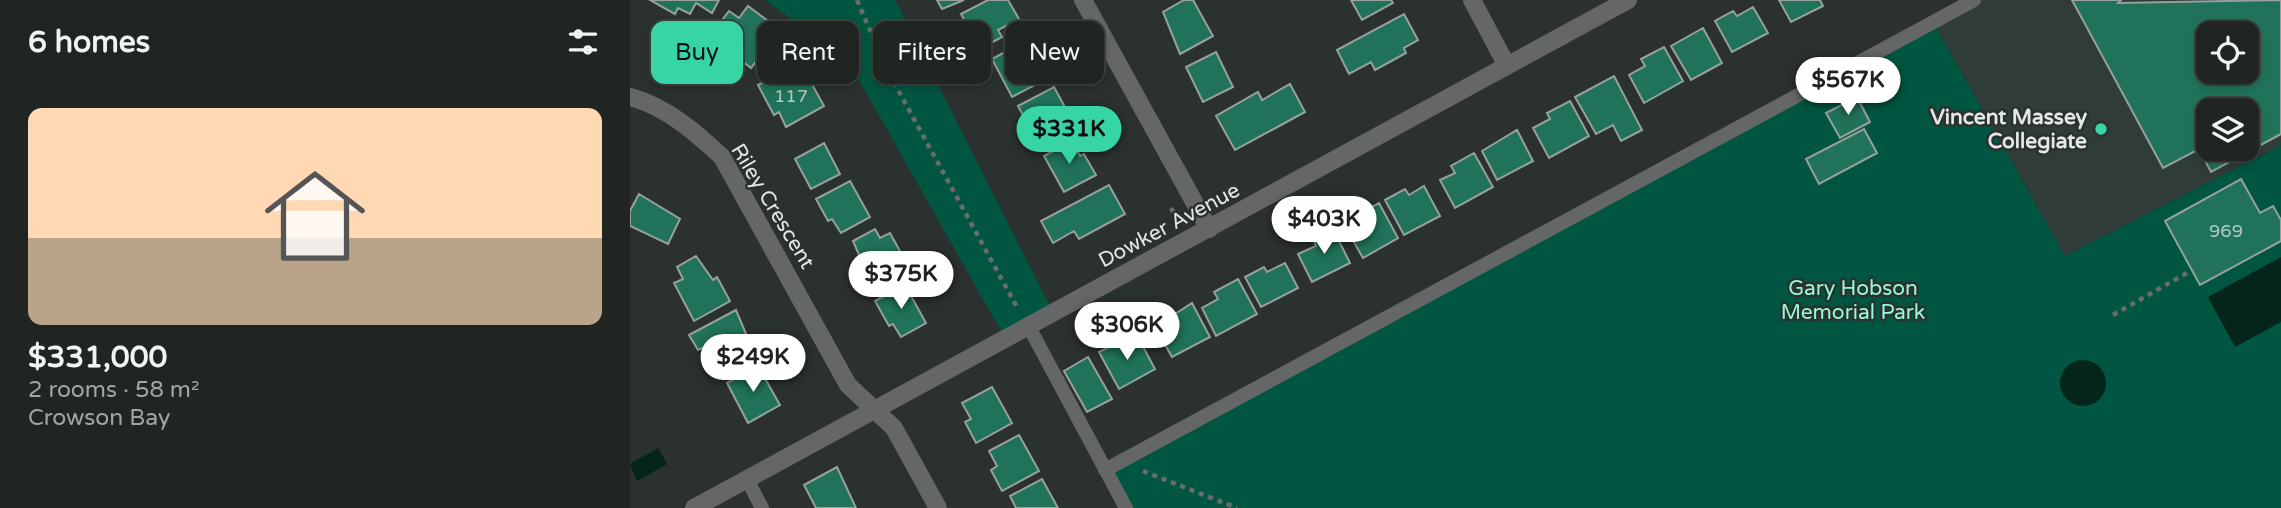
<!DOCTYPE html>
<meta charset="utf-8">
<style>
:root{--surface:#202522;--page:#282d2a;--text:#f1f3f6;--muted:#a2a5a5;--line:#3d4240;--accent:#37d4a6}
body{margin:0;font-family:"Varela Round",sans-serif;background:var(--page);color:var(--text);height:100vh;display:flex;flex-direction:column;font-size:26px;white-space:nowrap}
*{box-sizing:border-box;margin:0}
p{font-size:23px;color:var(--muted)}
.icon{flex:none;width:38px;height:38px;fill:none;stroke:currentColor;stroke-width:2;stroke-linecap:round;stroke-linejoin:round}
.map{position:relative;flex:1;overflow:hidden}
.drawer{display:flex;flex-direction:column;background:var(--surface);width:630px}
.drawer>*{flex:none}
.hud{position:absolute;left:21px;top:21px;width:665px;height:63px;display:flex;gap:14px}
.tools{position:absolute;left:1566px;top:21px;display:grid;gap:14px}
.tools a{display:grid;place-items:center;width:63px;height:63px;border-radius:14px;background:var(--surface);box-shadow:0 4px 10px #0003,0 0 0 2px var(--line);font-size:35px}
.price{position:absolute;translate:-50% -60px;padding:0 16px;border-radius:24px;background:#fff;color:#222;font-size:23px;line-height:46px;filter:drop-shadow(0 2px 4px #0008)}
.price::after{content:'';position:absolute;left:50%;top:42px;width:21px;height:16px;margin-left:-10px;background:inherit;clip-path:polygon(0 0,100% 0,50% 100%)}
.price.selected{background:var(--accent);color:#111}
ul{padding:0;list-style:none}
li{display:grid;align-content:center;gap:14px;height:371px;padding:0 28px}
li span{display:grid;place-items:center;height:217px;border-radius:14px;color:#555}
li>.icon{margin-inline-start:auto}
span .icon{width:126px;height:126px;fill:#fffc;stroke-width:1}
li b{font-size:30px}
h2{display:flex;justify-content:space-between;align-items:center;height:84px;padding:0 28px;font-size:30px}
.pill{padding:0 24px;border-radius:14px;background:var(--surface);box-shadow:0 4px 10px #0003,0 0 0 2px var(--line);font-size:24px;line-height:63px}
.pill.selected{background:var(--accent);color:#111}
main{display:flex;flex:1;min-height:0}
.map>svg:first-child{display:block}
.built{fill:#2f3c37;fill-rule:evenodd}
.green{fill:#005640}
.water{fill:#03251a}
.building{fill:#20735a;stroke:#98a09d;stroke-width:2;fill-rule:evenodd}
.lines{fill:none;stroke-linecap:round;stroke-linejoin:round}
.path{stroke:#686d6b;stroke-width:4.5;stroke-dasharray:5 5;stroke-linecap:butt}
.lane{stroke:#646766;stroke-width:14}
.street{stroke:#646766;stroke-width:18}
.poi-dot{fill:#37d4a6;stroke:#2b312e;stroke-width:2.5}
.labels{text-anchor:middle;stroke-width:5;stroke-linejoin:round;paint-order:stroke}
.number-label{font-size:18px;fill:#b2cac3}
.poi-label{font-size:21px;font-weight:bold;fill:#e3e7e6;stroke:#2b312e;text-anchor:end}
.street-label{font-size:21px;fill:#e3e7e6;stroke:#2b312e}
.park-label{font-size:21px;fill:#93fcd6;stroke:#2b312e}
</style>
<main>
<section class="drawer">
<h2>6 homes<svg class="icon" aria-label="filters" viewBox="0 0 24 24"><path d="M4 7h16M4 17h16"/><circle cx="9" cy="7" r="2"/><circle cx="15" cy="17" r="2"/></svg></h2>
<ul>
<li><span style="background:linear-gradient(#ffd9b3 60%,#b9a48a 0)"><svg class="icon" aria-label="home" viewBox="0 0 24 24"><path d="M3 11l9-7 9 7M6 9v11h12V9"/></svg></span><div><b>$331,000</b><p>2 rooms · 58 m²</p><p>Crowson Bay</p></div></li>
</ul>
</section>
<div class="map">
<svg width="1651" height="508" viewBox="0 0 1651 508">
<rect width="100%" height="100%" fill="#2b312e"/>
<!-- built -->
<path class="built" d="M1344 0H1651V145L1435 256 1303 22ZM1578 33H1617V72H1578ZM1578 110H1617V149H1578Z"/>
<!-- green -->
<path class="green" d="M135 0H265L424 314 376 340 217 59Z
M1303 22 1435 256 1651 145V508H496L475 470Z"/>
<!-- water -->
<path class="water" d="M1651 257V322L1605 347 1578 297Z
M1430 383a23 23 0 1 1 46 0a23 23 0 1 1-46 0Z
M28 448 37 464 7 481 0 464Z"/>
<!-- building -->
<path class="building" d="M20 0H89L82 13 66 3 60 14 48 8 45 14Z
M307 0H334L312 9Z
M358 0H378L389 19 368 30 372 37 350 49 331 14Z
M554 0H563L583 36 550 54 533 12Z
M721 0H761L763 3 732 20Z
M1149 0H1190L1193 6 1161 22Z
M1442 0H1491L1488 3 1651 0V134L1581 172 1569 149 1533 168ZM1578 33H1617V72H1578ZM1578 110H1617V149H1578Z
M118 6 150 30 121 68 107 57 110 53 97 43 94 48 79 37 99 11 109 18Z
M1123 7 1138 33 1102 52 1085 21 1103 11 1107 16Z
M774 14 788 40 774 48 776 53 745 70 741 62 719 74 707 50Z
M1073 28 1092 63 1061 80 1041 46Z
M394 42 402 56 407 53 420 77 382 97 362 59Z
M1034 47 1053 81 1014 103 999 75 1015 66 1011 59Z
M586 52 603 87 573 102 556 67Z
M161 68 169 82 178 77 194 106 156 127 149 112 144 115 128 85Z
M984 76 1012 130 991 141 983 125 966 134 945 97Z
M660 84 675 112 605 150 586 116 628 92 632 100Z
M424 87 437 111 433 114 440 127 408 144 388 106Z
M1227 97 1240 122 1210 138 1196 113Z
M940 101 959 136 919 158 903 128 920 119 917 113Z
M1234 129 1247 153 1189 184 1176 159Z
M887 130 903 161 867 180 852 151Z
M442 141 450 156 454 154 466 175 434 192 414 156Z
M194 143 210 174 181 189 165 159Z
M844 153 863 187 825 208 810 180 825 173 821 166Z
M1611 179 1630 213 1643 206 1651 220V241L1570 285 1535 221Z
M220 181 240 217 211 233 202 219 198 221 186 199Z
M479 185 495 214 449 239 444 231 423 243 411 221Z
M794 186 810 216 774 235 755 200 775 189 779 195Z
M9 194 50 219 38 244 0 226V211Z
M749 203 768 238 733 258 713 223Z
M245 229 250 238 260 233 281 271 243 291 230 266 233 264 223 241Z
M703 229 720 263 682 282 668 254 686 246 683 239Z
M66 256 83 280 87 277 100 301 64 321 44 283 53 279 47 267Z
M655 263 668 288 631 307 615 277 634 267 637 272Z
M608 279 627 314 586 336 572 308 588 299 584 292Z
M275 285 296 323 271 337 263 324 259 326 245 301Z
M562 303 580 337 542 357 525 327Z
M106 310 122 348 90 365 79 345 68 350 59 335Z
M509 339 525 369 489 389 469 352 491 341 495 347Z
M458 357 482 399 457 412 434 371Z
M128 366 150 405 118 423 97 383Z
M362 387 382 423 346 443 335 422 341 419 332 403Z
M389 435 409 471 372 491 361 470 367 466 359 451Z
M207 467 226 508H186L174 485Z
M412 479 428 508H386L380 496Z"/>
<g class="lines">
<!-- path -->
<path class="path" d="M227 0 256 68 388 309
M541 208 550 223
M1483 315 1557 273
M513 471 607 508"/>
<!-- lane -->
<path class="lane" d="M399 327 496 508
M475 470 1344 0
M118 481 132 508"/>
<!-- street -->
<path class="street" d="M453 0 579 229
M842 0 877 66
M0 97C37 107 65 132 92 157L218 385 264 428 308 508
M64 508 998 0"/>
</g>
<!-- markers -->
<circle class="poi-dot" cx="1471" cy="129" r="7"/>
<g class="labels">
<!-- number labels -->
<g class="number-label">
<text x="161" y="102">117</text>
<text x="1596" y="237">969</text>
</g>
<!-- poi labels -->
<g class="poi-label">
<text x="1457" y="124">Vincent Massey<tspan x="1457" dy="24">Collegiate</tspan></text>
</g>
<!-- street labels -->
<g class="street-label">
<text transform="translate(143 206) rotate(59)" y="7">Riley Crescent</text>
<text transform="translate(539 225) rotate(-28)" y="7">Dowker Avenue</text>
</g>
<!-- park labels -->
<g class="park-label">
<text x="1223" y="295">Gary Hobson<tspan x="1223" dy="24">Memorial Park</tspan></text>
</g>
</g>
</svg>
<div class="tools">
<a><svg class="icon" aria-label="locate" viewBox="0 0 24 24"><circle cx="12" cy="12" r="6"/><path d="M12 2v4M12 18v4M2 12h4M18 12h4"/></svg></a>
<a><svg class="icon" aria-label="layers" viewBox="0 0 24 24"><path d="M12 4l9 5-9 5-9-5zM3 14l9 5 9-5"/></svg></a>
</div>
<b class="price" style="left:1218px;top:117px">$567K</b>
<b class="price selected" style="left:439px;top:166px">$331K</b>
<b class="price" style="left:694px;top:256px">$403K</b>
<b class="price" style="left:271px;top:311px">$375K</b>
<b class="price" style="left:497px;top:362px">$306K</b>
<b class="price" style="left:123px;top:394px">$249K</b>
<div class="hud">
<a class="pill selected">Buy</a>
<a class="pill">Rent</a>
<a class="pill">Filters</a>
<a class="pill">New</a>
</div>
</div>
</main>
